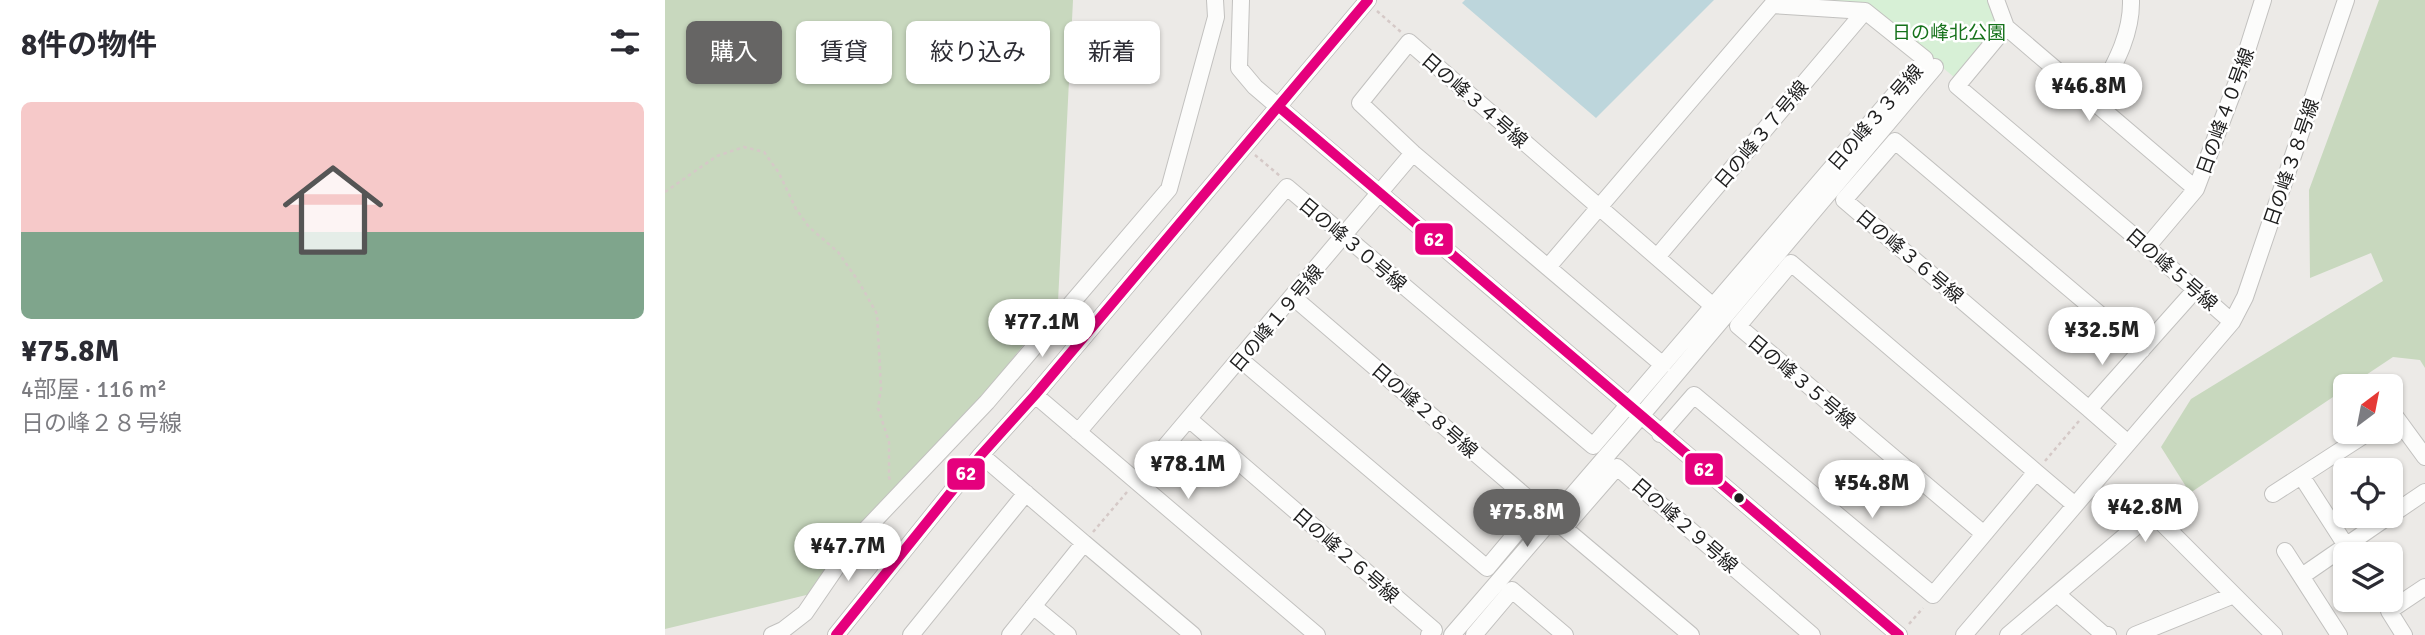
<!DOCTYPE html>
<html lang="ja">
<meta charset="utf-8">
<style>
:root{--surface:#fff;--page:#f2f2f3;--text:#2b2b33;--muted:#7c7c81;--line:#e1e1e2;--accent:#666564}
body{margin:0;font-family:Signika,"Noto Sans JP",sans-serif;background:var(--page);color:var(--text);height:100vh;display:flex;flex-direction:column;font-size:26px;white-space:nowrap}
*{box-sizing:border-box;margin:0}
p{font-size:23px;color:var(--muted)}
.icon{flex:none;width:38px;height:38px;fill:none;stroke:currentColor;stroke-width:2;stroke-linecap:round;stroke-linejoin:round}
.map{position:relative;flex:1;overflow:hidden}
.side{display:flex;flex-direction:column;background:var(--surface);width:665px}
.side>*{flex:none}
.hud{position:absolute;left:21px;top:21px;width:665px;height:63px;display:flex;gap:14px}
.needle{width:46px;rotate:32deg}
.tools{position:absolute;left:1668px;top:374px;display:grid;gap:14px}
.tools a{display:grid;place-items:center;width:70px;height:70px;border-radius:10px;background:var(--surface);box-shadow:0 2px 5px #0004;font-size:35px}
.price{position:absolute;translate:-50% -60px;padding:0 16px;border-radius:24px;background:#fff;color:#222;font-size:23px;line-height:46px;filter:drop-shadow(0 2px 4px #0008)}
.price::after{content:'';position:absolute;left:50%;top:42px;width:21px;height:16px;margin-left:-10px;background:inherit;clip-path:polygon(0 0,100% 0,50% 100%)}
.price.active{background:var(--accent);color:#fff}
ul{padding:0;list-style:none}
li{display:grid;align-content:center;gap:14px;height:371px;padding:0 21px}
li+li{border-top:2px solid var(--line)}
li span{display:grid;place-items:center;height:217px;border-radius:10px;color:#555}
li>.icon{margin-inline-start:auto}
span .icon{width:126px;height:126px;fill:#fffc;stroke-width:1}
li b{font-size:30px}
h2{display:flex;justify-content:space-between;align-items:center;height:84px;padding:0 21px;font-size:30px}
.pill{padding:0 24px;border-radius:10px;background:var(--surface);box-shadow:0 2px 5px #0004;font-size:24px;line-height:63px}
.pill.active{background:var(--accent);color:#fff}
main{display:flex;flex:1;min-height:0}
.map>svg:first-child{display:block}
.forest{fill:#c8d8be}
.park{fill:#d7f0d6}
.water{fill:#bdd6dc}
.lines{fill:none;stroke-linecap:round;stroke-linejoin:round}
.minor-casing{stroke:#c2c1bf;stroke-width:18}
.path{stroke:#d5c9c7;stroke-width:2.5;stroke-dasharray:3.5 3.5;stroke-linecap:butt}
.minor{stroke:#fcfcfb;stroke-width:16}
.bus-1-casing{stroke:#fff;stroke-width:16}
.bus-1{stroke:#e5007d;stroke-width:10}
.bus-dot{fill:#1e1e1e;stroke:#fff;stroke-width:2.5}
.labels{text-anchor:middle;stroke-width:5;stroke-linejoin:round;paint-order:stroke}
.park-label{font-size:19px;fill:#16721b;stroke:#fff}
.street-label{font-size:19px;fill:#1e1e1e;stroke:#fff}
.line-badge{stroke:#fff;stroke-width:2.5}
.badge-label{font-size:19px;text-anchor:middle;font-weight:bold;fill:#fff}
</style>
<main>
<section class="side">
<h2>8件の物件<svg class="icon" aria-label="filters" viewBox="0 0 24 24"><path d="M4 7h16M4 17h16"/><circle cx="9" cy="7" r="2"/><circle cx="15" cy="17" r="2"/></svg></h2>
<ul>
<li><span style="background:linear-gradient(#f6c9c9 60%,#7fa58c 0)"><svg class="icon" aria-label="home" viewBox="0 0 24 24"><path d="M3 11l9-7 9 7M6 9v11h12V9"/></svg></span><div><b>¥75.8M</b><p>4部屋 · 116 m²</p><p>日の峰２８号線</p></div></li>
</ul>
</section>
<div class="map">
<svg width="1760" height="635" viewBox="0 0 1760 635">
<rect width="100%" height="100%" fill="#eceae7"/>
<!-- forest -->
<path class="forest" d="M0 0H408L393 302 162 590 0 629Z
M1714 0H1760V368L1755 360 1728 357 1683 387H1680V389L1525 493 1496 447 1526 399 1718 281 1706 253 1645 278 1644 190Z"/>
<!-- park -->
<path class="park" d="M1153 0H1324L1333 24 1289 77 1202 5Z"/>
<!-- water -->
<path class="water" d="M800 0H1049L931 118 797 3Z"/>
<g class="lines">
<!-- minor casing -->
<g class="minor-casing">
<path id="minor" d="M576 0 574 68 590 87 1234 635
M1331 0 1341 27 1292 86 1482 247 1567 322
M1341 27 1531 189
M1429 103C1446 70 1467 38 1466 0
M1482 247 1531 189 1573 79 1598 0
M992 257 1200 11
M576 360 822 568 873 507 628 297
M998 365 748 153 695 103 744 42 1048 306
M370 395 652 635
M1424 409 1179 200 1230 141 1477 350
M1726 418 1730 416 1760 457
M525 420 769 630 764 635
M413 432 622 187 928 446 1260 59 1200 11 1107 5 883 267
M995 434 1029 395 1268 595 1371 472 1410 505
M1463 443 1424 409 1530 290
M316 455 419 543 345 635
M1637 477 1687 555
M471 481 748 153
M1608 494 1704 432
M1726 515 1760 492
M1319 534 1073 326 1126 263 1371 472
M419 543 528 635
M1620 551 1674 635
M1637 576 1724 516
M1392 594 1437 633 1443 635
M368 606 403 635
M107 635 118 630 140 613 188 543 322 402 504 189 551 17 550 0
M171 635 316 455 370 395 703 0
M246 635 361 493
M787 635 975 417 1270 67
M809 635 847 590 900 635
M1026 635 899 528 952 467 1147 635
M1299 635 1567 322 1580 297 1681 0
M1343 635 1487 513 1609 635
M1470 635 1569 595
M1739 635 1724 611 1760 587"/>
</g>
<!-- path -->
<path class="path" d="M712 11 736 32
M590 155 615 176
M0 192 52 156 79 147 99 152 114 173 131 209 144 227 173 252 194 282 212 314 216 388 213 408 224 442V477L226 483
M1380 461 1414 421
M428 532 462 492
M1244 624 1258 608"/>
<!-- minor -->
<use href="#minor" class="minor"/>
<!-- bus-1 casing -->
<g class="bus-1-casing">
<path id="bus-1" d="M614 107 1234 635
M171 635 316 455 370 395 703 0"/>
</g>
<!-- bus-1 -->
<use href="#bus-1" class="bus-1"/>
</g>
<!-- markers -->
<circle class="bus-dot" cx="1074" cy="498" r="6"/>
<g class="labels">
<!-- park labels -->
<g class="park-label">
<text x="1284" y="39">日の峰北公園</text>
</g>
<!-- street labels -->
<g class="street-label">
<text transform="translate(810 100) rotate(41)" y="7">日の峰３４号線</text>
<text transform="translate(1560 111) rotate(-70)" y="7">日の峰４０号線</text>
<text transform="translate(1210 117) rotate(-49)" y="7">日の峰３３号線</text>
<text transform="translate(1096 134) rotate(-50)" y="7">日の峰３７号線</text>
<text transform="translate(1626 162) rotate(-71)" y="7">日の峰３８号線</text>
<text transform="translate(688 244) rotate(40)" y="7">日の峰３０号線</text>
<text transform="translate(1245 256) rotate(40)" y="7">日の峰３６号線</text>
<text transform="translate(1507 269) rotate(41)" y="7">日の峰５号線</text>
<text transform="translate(611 318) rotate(-50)" y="7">日の峰１９号線</text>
<text transform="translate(1137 381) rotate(40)" y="7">日の峰３５号線</text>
<text transform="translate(760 410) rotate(41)" y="7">日の峰２８号線</text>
<text transform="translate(1020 525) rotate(41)" y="7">日の峰２９号線</text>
<text transform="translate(681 555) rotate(41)" y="7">日の峰２６号線</text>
</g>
</g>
<g class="line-badge">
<rect x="749" y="222" width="40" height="34" rx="7" fill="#e5007d"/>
<rect x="1019" y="452" width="40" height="34" rx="7" fill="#e5007d"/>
<rect x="281" y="457" width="40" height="34" rx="7" fill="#e5007d"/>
</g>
<g class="badge-label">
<text x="769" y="246">62</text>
<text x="1039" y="476">62</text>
<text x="301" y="480">62</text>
</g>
</svg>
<div class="tools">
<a><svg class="needle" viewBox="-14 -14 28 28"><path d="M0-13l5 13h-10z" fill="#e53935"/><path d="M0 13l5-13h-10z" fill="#7c7c81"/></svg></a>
<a><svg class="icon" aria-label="locate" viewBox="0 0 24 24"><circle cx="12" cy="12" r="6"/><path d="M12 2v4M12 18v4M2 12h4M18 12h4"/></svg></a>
<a><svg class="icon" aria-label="layers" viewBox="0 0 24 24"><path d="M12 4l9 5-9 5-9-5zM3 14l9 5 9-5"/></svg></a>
</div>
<b class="price" style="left:1424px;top:123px">¥46.8M</b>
<b class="price" style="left:377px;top:359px">¥77.1M</b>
<b class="price" style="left:1437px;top:367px">¥32.5M</b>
<b class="price" style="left:523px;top:501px">¥78.1M</b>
<b class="price" style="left:1207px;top:520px">¥54.8M</b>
<b class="price" style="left:1480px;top:544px">¥42.8M</b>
<b class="price active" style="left:862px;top:549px">¥75.8M</b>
<b class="price" style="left:183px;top:583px">¥47.7M</b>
<div class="hud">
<a class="pill active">購入</a>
<a class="pill">賃貸</a>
<a class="pill">絞り込み</a>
<a class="pill">新着</a>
</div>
</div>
</main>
